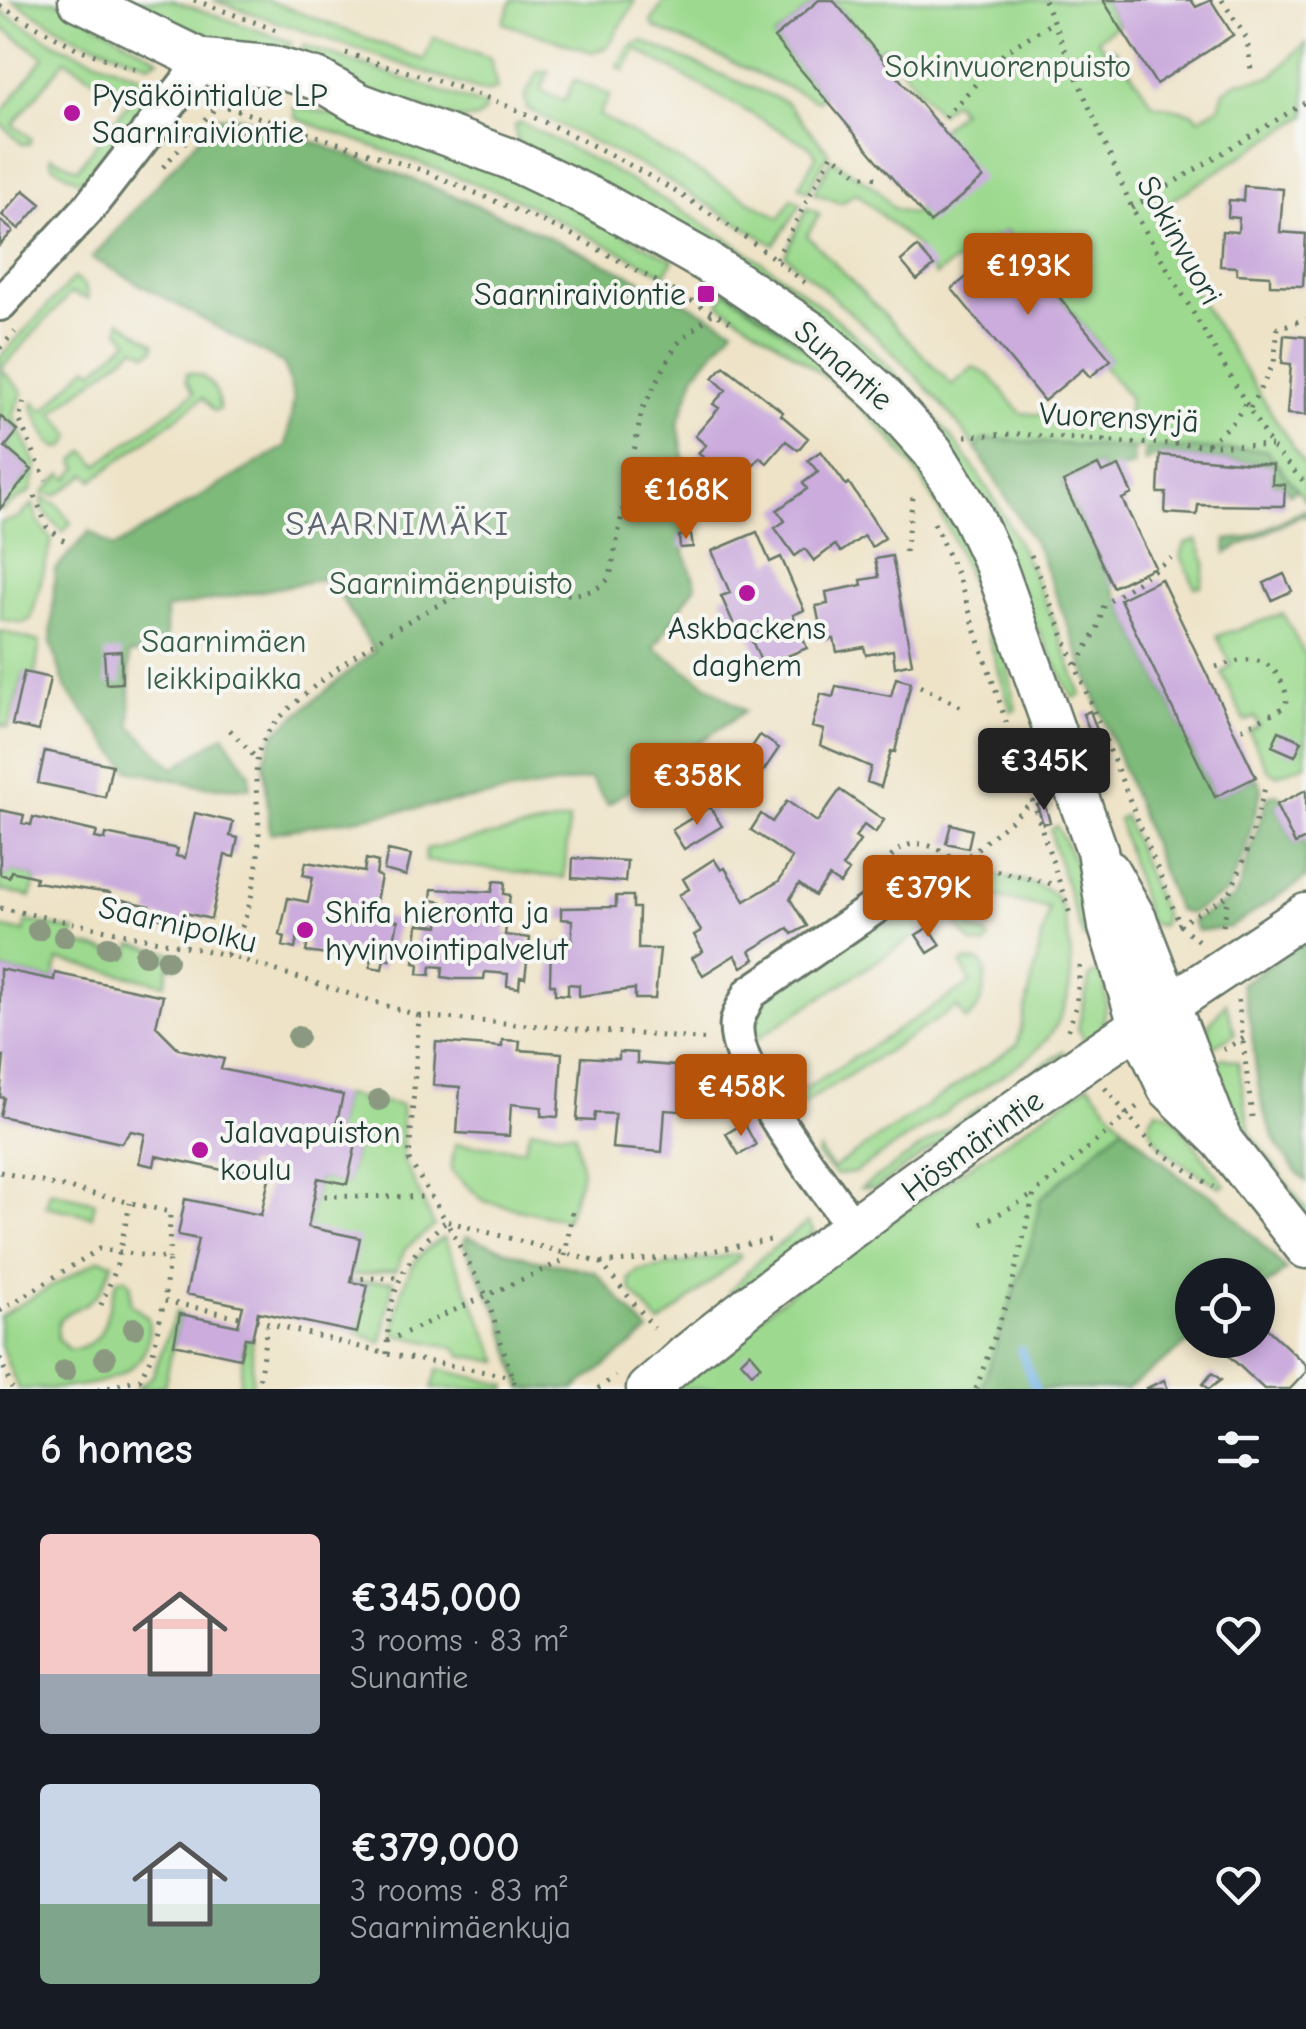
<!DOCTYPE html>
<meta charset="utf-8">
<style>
:root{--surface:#171b24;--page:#242831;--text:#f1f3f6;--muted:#9ea1a6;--accent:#b45309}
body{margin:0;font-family:"Comic Neue",sans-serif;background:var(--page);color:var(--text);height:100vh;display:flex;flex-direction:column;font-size:38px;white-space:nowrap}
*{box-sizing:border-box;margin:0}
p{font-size:32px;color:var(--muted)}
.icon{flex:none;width:55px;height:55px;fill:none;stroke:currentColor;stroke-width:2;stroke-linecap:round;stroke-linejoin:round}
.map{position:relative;height:1389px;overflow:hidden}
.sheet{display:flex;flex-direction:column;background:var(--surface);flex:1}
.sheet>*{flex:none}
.controls{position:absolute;left:1175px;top:1258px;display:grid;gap:20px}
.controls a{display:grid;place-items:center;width:100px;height:100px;border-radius:50%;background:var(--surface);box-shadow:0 5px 15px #0003;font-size:50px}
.price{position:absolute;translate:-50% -85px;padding:0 22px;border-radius:10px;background:var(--accent);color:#fff;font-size:32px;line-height:65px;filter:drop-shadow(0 2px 5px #0008)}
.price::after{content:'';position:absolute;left:50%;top:60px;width:30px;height:22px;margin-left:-15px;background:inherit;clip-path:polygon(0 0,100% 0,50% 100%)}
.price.current{background:#222;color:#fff}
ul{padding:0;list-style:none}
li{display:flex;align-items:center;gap:30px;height:250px;padding:0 40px}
li span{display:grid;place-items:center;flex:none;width:280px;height:200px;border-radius:10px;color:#555}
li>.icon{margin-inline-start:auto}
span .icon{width:120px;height:120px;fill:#fffc;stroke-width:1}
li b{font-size:42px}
h2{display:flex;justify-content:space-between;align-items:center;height:120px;padding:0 40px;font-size:42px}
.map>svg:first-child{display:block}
.green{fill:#9dda8f;stroke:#5e8c62;stroke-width:2.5}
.forest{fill:#7eba7a;stroke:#4e7c57;stroke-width:2.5}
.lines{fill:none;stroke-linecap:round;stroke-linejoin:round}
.stream{stroke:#72b3e6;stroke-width:9}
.building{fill:#cbacdd}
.minor-casing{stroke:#677767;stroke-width:38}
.tertiary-casing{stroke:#677767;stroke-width:45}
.path{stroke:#677767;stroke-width:5;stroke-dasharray:2.5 8;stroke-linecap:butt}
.minor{stroke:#fff;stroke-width:32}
.tertiary{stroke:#fff;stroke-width:40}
.tertiary-bridge-casing{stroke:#677767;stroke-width:45;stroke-linecap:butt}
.tertiary-bridge{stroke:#fff;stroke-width:40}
.tree{fill:#8a9980}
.poi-dot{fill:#b5179e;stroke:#f6f6f2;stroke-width:4}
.labels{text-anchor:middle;stroke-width:8;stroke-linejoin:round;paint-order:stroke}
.park-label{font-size:32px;fill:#385c46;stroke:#f6f6f2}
.poi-label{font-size:32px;fill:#1f3d34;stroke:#f6f6f2;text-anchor:start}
.street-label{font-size:32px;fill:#1f3d34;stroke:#f6f6f2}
.neighbourhood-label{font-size:35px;letter-spacing:2.5px;fill:#5b646f;stroke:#f6f6f2}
</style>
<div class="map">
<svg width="1306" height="1389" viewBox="0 0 1306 1389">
<rect width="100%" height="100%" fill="#f6f6f2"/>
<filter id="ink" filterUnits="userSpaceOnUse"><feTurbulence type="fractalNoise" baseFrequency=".01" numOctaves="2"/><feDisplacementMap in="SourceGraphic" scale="20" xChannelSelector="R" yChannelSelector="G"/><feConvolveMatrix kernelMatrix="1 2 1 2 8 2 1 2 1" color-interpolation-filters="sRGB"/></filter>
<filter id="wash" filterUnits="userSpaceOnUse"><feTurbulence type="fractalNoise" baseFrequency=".0048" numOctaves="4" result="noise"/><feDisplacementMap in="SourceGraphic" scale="40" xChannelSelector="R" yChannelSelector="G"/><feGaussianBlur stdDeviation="2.25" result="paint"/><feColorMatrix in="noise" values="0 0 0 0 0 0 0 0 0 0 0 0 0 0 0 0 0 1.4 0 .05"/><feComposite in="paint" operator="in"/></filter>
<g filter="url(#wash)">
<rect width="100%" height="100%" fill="#eee3c7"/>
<!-- green -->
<path class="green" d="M12 0H55L159 59 149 64 72 35Z
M118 0H171L291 42 286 58 270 59Z
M213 0H267L424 60 434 37 490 58 497 89 484 92Z
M512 0H634V4L607 48 592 52 503 23Z
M665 0H819L774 38 823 96 818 101 654 27 651 22Z
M833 0H1103L1118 25 1097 39 1106 52 1114 48 1153 104 1193 113 1199 119 1219 107 1224 91 1237 82 1271 77 1306 43V116L1172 200 1156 215 1164 244 1306 467V501L1266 450 1146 449 989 439 977 450C925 375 853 315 785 255L807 208 820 214 807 235 952 385 973 367 990 376 1021 413 1127 422 1129 397 1103 366 1110 359 1005 230 973 256 952 263 935 276 917 247 856 192 841 203 814 193 832 159 877 189 893 208 911 214 919 209 941 129 961 111 953 101 939 114 883 46 876 52Z
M0 11 60 46 148 79 150 101 81 182 52 165 51 156 77 169 130 101 65 60 13 125 31 138 29 144H22L0 123V115L44 57 0 26Z
M642 41 786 102 829 153 808 191 799 186 816 156 812 148 636 49 624 70 618 67 630 46Z
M303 45 485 106 484 112 477 119H455L297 67Z
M549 71 541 91 565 101 574 80 610 95 599 115 780 218 792 198 801 204 774 245 656 173 527 109 525 97 537 73Z
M294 106 407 131 489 164 673 260 665 274 510 196 295 118Z
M520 122C680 204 839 293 952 438 1012 514 1049 604 1081 695L1073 698 941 440 517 142 515 126Z
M74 278 85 286 88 299 71 293 1 369 23 392 13 415 37 466 31 491 0 511V505L32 471 5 447 18 431 0 416V357Z
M726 291 832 367 939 485 1000 624 1016 710 1011 711C990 643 972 574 939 510 893 419 803 356 719 304Z
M120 321 154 343V349L147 354 136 347 53 412 72 436 65 447 58 448 49 442 32 406 34 402 44 411 88 366 94 371 129 340 119 330Z
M187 373C208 373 220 391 219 410L214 411 203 398 93 480 87 474 57 495 43 493 62 474 68 479 79 468 74 462 85 451 98 465 194 393 186 380Z
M42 498 57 504 71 523 63 532 43 510Z
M33 504 38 521 52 540 31 619 23 623 0 619V523L18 518Z
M1197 540 1206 563 1201 586 1195 587 1181 556 1185 544Z
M1283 614 1306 657V764L1277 775 1268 770 1249 731 1259 726 1255 717 1245 722 1222 673 1231 665 1217 636Z
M0 631 40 642 35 675 24 673 8 727 0 725Z
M1124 816 1164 916 1162 926 1149 923 1118 819Z
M569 820 564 878 425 861 426 849Z
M1057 826 1086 885 1098 945 1083 937 1053 844 1051 829Z
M11 871 36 877 31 897 0 890V874L9 876Z
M971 872C994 876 1034 879 1053 894 1063 903 1064 917 1067 929 1078 981 1068 1027 1025 1060L854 1173 835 1175 817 1155 819 1150 832 1169 1017 1045 1049 908 980 894 971 930 987 934 989 941 985 946 971 943 943 905 949 879Z
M911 918 920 933 752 1042 749 1027 757 1001 869 928Z
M27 921 75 931 73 943 129 956 132 944 179 955 177 967 169 966 165 984 58 960 54 980 0 969V927L24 932Z
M965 961 980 962 985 968C986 986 983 1010 966 1020L957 1007 792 1111 786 1101 971 983 961 965Z
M1102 970C1109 996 1109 1028 1087 1045L1078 1028 1090 976Z
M1226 1003 1235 1034 1206 1050 1209 1024Z
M1063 1051 1065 1054 875 1189 861 1188Z
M1223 1058 1238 1062 1250 1133 1306 1209V1224L1237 1127 1207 1067Z
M1089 1084 1123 1126 1180 1177 1219 1200 1286 1270 1258 1292V1275H1192V1340L1127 1389H667L827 1264Z
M343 1095 401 1105 403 1158 434 1226 405 1249 396 1270 352 1276 308 1227 318 1178 347 1184 356 1144 333 1139Z
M1157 1110 1171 1114 1225 1185 1220 1187C1198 1172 1151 1150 1149 1121Z
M531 1129 575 1133 582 1172 566 1220 484 1201 451 1171 455 1144 524 1149Z
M50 1191 95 1202 92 1216 46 1206Z
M808 1222 814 1232 735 1294 729 1292 761 1258Z
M444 1238 500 1362 461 1355 456 1348 397 1335 394 1330C400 1292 406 1256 444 1238Z
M738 1254 741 1257 660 1324 631 1290 629 1279 637 1271Z
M100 1259 113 1263C107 1275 103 1292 91 1300 75 1312 53 1311 58 1339L69 1350C114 1343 102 1312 118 1279L126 1278 131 1285 130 1303 148 1318C159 1389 69 1389 18 1389L0 1344V1316Z
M393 1281 382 1342 357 1333 367 1286 351 1282Z
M176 1312 180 1314 164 1386 136 1389 152 1377Z
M245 1338 252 1339V1389H239Z
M438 1369 506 1385 507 1389H432Z"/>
<!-- forest -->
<path class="forest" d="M217 117H241C418 176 569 241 734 328L696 373 678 424 688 481 686 535 679 537 696 585 654 648 745 711 608 804 590 779 270 833 264 760 275 733 374 651 329 578 166 609V650L129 654 131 726 174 768 224 735 250 774V788L201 786 129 770 66 689 51 642 55 570 90 531 113 548 286 446 294 399 284 364 92 258Z
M989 439 1134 450 1133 466 1102 473 1098 465 1063 483 1215 796 1256 777 1262 788 1244 854 1227 892 1189 914 1177 910 1040 553 977 450 980 441Z
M1150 448 1266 450 1297 490 1290 494 1284 485 1272 484V465L1160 455 1145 462 1144 455Z
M1306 509V517L1303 514 1226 553 1227 540 1247 538Z
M1276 794 1286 800 1276 806 1295 844 1306 839V878L1231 927 1197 931 1192 921 1232 899 1238 891 1268 796Z
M1306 939V1182C1243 1117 1265 1063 1241 984Z
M1123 1126 1180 1177 1219 1200 1286 1270 1258 1292V1275H1192V1340L1127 1389H981L1034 1234 1040 1199Z
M466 1236 532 1259 595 1272 649 1332 575 1389H522L501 1319 464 1245Z"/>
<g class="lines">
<!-- stream -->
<path class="stream" d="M1021 1350 1035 1389"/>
</g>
<g id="blocks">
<!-- building -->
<path class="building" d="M819 0H833L983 178 930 223 774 38Z
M1103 0H1191L1196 7 1211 0 1233 35 1156 84Z
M1244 186 1283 189 1280 232 1306 234 1303 286 1270 285V276L1237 274V267L1220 266 1222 231 1238 232 1239 218 1228 217 1229 200 1243 201Z
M24 190 41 204 19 229 2 215Z
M0 220 13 231 0 245Z
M1004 230 1111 360 1090 377 1083 369 1044 401 952 289 981 265 973 256Z
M917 247 934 266 917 280 901 261Z
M1284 335 1306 337V415L1287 414 1291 364 1282 363Z
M724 366 783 412 781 415 808 438 798 450 786 441 767 463 760 457 744 476 734 468 726 477 698 453 706 445 695 436 719 408 713 404 726 390 713 378Z
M0 416 18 431 5 447 32 470 0 509Z
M821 451 846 485 849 483 885 538 872 547 864 536 841 552 835 545 814 561 805 549 795 556 775 528 785 521 777 510 807 489 803 483 818 472 808 460Z
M1160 455 1273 465 1272 484 1285 485 1284 506 1198 505 1197 515 1165 513 1166 493H1158Z
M1098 465 1102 473 1119 466 1132 494 1122 499 1155 567 1113 587 1063 482Z
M757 532 770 562 781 557 804 610 793 615 807 648 763 666 745 625 736 629 721 596 730 593 712 551Z
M691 535 693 547 680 548 679 536Z
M892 556 912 663 895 667 893 650 866 655 864 647 837 652 834 639 823 641 816 606 828 604 826 592 862 585 861 580 879 577 875 559Z
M1284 574 1292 591 1272 600 1264 583Z
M1161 579 1256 777 1215 797 1120 599Z
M121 651 122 683 106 684 104 652Z
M24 672 50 678 39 731 12 725Z
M896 678 911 682 895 752 891 751 881 787 867 782 871 767 820 745 824 730 812 727 821 694 833 697 836 686 891 696Z
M1090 711 1097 730 1090 732 1083 714Z
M1279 731 1302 741 1295 756 1272 746Z
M760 735 779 748 758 779 739 766Z
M45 751 112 765 105 797 38 783Z
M840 790 884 820 875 833 864 825 855 837 860 841 842 867 849 871 840 884 829 877 815 896 799 884 790 899 807 926 792 934 788 928 750 951 755 959 742 967 735 955 703 975 692 958 703 951 694 935 701 931 679 895 689 889 683 879 714 859 721 870 725 868 745 901 779 881 792 858 751 830 761 814 772 822 787 801 817 822Z
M1306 790V839L1295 844 1276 805Z
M1044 802 1050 822 1043 824 1037 805Z
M710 807 722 826 684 849 672 830Z
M0 810 24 815 22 823 31 825 33 817 97 832 95 838 105 840 106 834 178 849 176 856 185 858 195 813 233 822 230 836 238 838 234 857 225 855 211 919 185 913 183 923 148 915 150 906 109 897 110 893 35 882 36 877 11 871 9 877 0 874Z
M951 824 972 830 968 848 946 843Z
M388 850 411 855 406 876 384 870Z
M573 858 627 861 625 882 572 878Z
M366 859 378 862 376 875 381 877 373 915 398 921 390 960 384 959 382 969 370 967 372 956 350 951 348 958 306 952 308 941 297 939 295 949 283 946 285 937 280 935 288 898 308 902 313 877 303 875 306 862 364 872Z
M494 881 505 882 504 894 510 895 505 935 530 938 525 978 520 977 519 988 507 986 508 974 485 972 484 979H455L442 977 443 967 431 966 430 975 418 974 419 964 414 963 418 924 439 926 442 902 431 900 432 889 492 892Z
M616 896H633V908H639L638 949H660L655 999H635V989L579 996V985L568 984V995L555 994V985L550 984 551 944H572V920L561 919V908L616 907Z
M929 927 941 945 928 953 916 935Z
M0 969 54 980 55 973 163 996 156 1026 179 1049 224 1059 221 1069 343 1095 333 1139 356 1144 347 1184 318 1178 308 1227 360 1238 351 1282 368 1285 357 1333 258 1312 252 1339 245 1338 240 1358 174 1344 180 1314 238 1326 243 1306 186 1294 198 1239 178 1235 185 1199 261 1215 269 1178 259 1176 261 1167 247 1164 246 1171 233 1168 232 1172 156 1156 154 1166 139 1163 145 1134 131 1131 121 1143 0 1116 4 1098 0 1097 4 1056 0 1055Z
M502 1040 520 1041 519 1050 562 1053 558 1117 541 1116 542 1107 511 1104 509 1136 457 1133 460 1087 433 1085 436 1042 502 1047Z
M619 1052 637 1053V1063L700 1068 696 1112 665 1110 662 1152 612 1148 615 1114 595 1113 594 1121 577 1120 582 1057 619 1059Z
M794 1070 805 1089 786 1101 775 1082Z
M744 1123 756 1145 739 1155 726 1134Z
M1258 1320 1306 1365V1372L1290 1389H1264L1216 1344 1220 1340H1258Z
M750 1352 761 1365 752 1373 741 1361Z
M1212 1373 1221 1380 1209 1389 1203 1384Z
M1164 1380 1168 1389H1145Z"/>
</g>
</g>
<g filter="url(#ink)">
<use href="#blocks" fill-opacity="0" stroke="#677767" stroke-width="2.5"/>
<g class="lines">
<!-- minor casing -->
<g class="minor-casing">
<path id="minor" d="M0 304 87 210 204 60
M854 1229C827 1188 729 1069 737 1022 739 1012 746 1002 750 993L912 882"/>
</g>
<!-- tertiary casing -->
<g class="tertiary-casing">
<path id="tertiary" d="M79 0 226 72
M204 60 270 66 319 80 358 103 508 158 596 200 707 262 813 333 880 393 933 452 971 513 995 564 1097 850 1109 927 1140 1028 1168 1088 1222 1141 1306 1248
M1109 871 1136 919 1220 1135
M685 1356C882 1198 1095 1053 1306 914
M647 1389 675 1365"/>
</g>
<!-- path -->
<path class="path" d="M194 0 276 30
M1044 0 1132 208 1271 446 1306 484
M1222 0 1247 39 1251 70
M0 6 76 48 139 71
M346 53C392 68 440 80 485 97 600 142 716 209 810 287
M227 107 427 172 569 233 730 322
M938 125 1006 51 1053 22
M163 167 218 105
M1132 208 1306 102
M776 259 832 154 859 175 877 178
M0 348 15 332
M24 402 19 419 46 480
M1250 408 1274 363 1278 328 1306 319
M965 436 1019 434 1126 443 1271 446
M1104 441 1107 415
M1208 444 1235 420 1246 402
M35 496 47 527 68 544
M934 523 959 580 1070 914
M905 552 914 490
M1031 555 1180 925 1202 944
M1077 665 1097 630 1104 605 1171 558
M1216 667C1243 658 1268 653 1282 683 1286 692 1288 697 1285 707L1241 729
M920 686 963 708
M230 730 255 757
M891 857C911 834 936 845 957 861
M961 862 1031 803
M937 870 957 861 1056 885
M0 908 227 955 419 1016 409 1160 446 1221 601 1263 654 1328
M1178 925 1229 895 1246 856 1265 788
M1223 926 1229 895
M227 955C248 927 258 874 259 839 260 802 246 759 271 728 308 682 436 592 494 586 530 583 583 611 610 577L642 410 676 345 713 313
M1238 1000 1252 1117
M419 1016 710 1040
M1068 1030 1076 1007 1081 958
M1223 1050 1244 1038
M1105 1088 1155 1148 1213 1187
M0 1172 170 1212 169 1259
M314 1196 431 1197
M981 1224 1031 1196
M565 1256 572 1212
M601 1263 679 1257 776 1239
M351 1279 401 1277
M101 1305 116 1269 130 1203
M0 1311 99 1249 169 1259 164 1301
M256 1320 387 1354 513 1377
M387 1341 567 1259
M387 1354C387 1293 402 1260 446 1221L486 1295 516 1389
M0 1358 12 1389
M98 1389 140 1379 153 1352 164 1301 240 1317
M258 1389 267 1326
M598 1389 615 1376
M976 1389 1010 1293 1034 1194 1139 1105"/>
<!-- minor -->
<use href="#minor" class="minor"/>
<!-- tertiary -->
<use href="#tertiary" class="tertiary"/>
<!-- tertiary-bridge casing -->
<g class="tertiary-bridge-casing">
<path id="tertiary-bridge" d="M675 1365 685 1356"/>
</g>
<!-- tertiary-bridge -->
<use href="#tertiary-bridge" class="tertiary-bridge"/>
</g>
<!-- trees -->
<g class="tree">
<circle cx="38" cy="930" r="11"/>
<circle cx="64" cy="937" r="11"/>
<circle cx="108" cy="947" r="11"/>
<circle cx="145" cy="955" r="11"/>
<circle cx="167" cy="960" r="11"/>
<circle cx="298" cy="1037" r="11"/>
<circle cx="379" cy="1100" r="11"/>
<circle cx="134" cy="1328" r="11"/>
<circle cx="105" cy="1358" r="11"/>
<circle cx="65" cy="1371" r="11"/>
</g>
</g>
<!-- markers -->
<g class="poi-dot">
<circle cx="72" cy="113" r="10"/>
<rect x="696" y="284" width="20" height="20" rx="5"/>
<circle cx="747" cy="593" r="10"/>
<circle cx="305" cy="930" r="10"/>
<circle cx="200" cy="1150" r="10"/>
</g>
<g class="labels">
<!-- park labels -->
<g class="park-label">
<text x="1008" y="77">Sokinvuorenpuisto</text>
<text x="451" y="594">Saarnimäenpuisto</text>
<text x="224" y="652">Saarnimäen<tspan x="224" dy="37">leikkipaikka</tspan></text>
</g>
<!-- poi labels -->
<g class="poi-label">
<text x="92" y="106">Pysäköintialue LP<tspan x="92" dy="37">Saarniraiviontie</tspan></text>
<text x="686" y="305" text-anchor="end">Saarniraiviontie</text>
<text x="747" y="639" text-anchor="middle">Askbackens<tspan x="747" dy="37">daghem</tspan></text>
<text x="325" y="923">Shifa hieronta ja<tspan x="325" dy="37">hyvinvointipalvelut</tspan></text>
<text x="220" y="1143">Jalavapuiston<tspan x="220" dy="37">koulu</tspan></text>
</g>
<!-- street labels -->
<g class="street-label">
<text transform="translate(1180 240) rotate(61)" y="11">Sokinvuori</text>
<text transform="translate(844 365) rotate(41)" y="11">Sunantie</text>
<text transform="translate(1119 417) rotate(3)" y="11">Vuorensyrjä</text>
<text transform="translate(178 924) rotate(13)" y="11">Saarnipolku</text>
<text transform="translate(972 1145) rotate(-36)" y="11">Hösmärintie</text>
</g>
<!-- neighbourhood labels -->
<g class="neighbourhood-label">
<text x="398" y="535">SAARNIMÄKI</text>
</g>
</g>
</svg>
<div class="controls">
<a><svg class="icon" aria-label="locate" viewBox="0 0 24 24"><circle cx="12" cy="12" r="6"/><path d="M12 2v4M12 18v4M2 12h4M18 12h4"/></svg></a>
</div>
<b class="price" style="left:1028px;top:318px">€193K</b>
<b class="price" style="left:686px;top:542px">€168K</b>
<b class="price current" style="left:1044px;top:813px">€345K</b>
<b class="price" style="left:697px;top:828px">€358K</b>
<b class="price" style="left:928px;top:940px">€379K</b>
<b class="price" style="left:741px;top:1139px">€458K</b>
</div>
<section class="sheet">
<h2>6 homes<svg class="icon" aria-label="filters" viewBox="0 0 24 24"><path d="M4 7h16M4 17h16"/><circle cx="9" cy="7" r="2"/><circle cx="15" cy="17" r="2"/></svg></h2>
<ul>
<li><span style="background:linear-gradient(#f6c9c9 70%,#9aa5b1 0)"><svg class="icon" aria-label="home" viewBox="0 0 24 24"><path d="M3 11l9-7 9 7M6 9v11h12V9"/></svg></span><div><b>€345,000</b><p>3 rooms · 83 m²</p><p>Sunantie</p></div><svg class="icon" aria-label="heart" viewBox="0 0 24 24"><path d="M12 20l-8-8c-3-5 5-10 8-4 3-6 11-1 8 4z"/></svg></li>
<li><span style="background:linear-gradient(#c9d6e8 60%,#7fa58c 0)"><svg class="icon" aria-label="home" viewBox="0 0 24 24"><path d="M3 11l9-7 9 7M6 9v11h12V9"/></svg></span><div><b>€379,000</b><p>3 rooms · 83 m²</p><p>Saarnimäenkuja</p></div><svg class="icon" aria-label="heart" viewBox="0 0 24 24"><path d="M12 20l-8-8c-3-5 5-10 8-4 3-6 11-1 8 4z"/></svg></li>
</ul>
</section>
